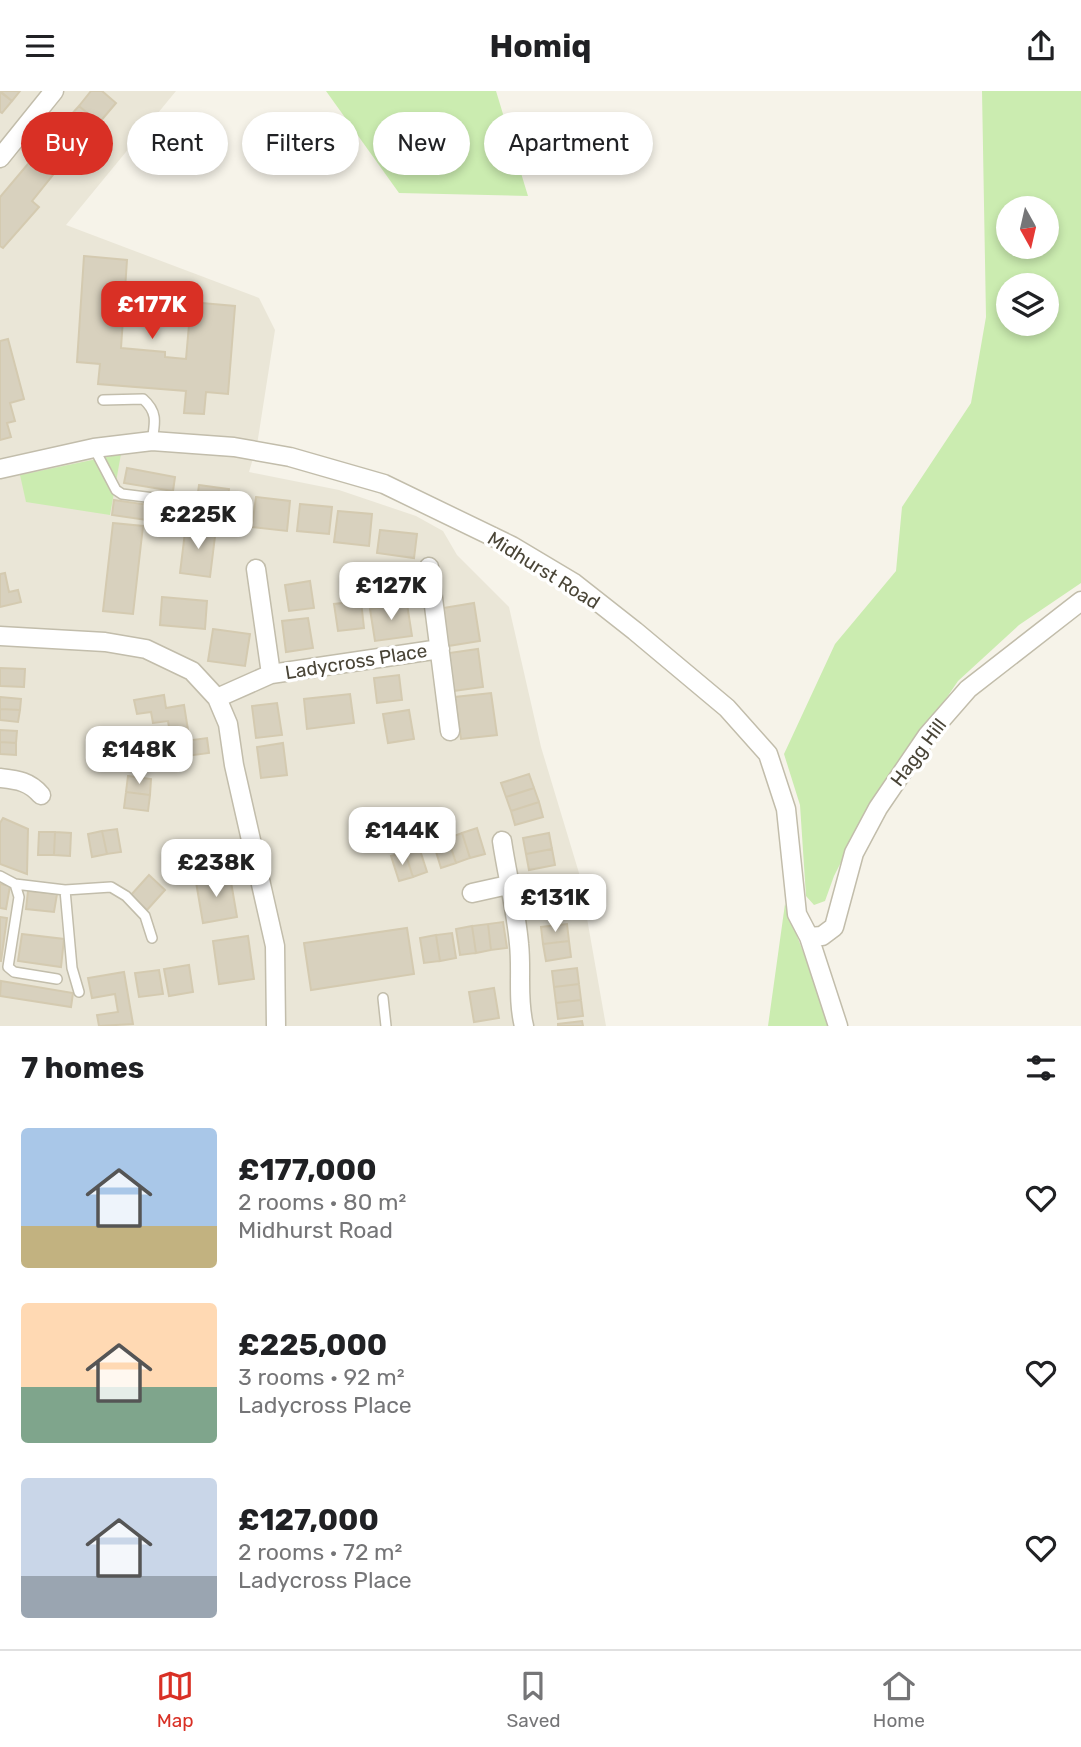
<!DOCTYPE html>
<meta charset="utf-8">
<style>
:root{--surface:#fff;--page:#f2f2f2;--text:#202124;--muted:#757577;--line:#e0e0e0;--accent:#d93025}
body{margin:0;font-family:Rubik,sans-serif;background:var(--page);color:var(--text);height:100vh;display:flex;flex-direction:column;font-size:26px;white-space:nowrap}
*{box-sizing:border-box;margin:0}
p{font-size:23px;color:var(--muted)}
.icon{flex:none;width:38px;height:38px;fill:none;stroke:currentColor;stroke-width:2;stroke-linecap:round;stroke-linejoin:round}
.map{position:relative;height:935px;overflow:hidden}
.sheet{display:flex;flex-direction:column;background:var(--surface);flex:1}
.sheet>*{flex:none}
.guide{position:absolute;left:21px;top:21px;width:700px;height:63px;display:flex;gap:14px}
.needle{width:46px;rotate:172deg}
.tools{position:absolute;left:996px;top:105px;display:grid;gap:14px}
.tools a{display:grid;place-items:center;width:63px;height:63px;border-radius:50%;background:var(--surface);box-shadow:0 4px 10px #0003;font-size:35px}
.price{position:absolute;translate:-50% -60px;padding:0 16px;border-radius:14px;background:#fff;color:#222;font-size:23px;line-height:46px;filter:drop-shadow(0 2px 4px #0008)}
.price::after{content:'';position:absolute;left:50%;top:42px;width:21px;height:16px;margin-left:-10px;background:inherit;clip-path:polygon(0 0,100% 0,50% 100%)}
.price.selected{background:var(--accent);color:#fff}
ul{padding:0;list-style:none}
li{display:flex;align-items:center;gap:21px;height:175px;padding:0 21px}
li span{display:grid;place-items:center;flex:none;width:196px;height:140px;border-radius:7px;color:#555}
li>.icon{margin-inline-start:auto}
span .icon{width:84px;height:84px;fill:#fffc;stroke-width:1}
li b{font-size:30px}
h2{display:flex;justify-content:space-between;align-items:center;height:84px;padding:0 21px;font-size:30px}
.tag{padding:0 24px;border-radius:32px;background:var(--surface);box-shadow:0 4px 10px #0003;font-size:24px;line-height:63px}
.tag.selected{background:var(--accent);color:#fff}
header{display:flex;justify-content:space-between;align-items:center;height:91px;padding:0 21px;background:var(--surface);font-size:32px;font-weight:700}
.menu{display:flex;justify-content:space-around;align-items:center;height:98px;border-top:2px solid var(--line);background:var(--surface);font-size:19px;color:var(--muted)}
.menu a{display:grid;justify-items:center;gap:4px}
.menu .selected{color:var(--accent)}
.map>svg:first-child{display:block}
.residential{fill:#eae6d7}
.green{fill:#cbecb0;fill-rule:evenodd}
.building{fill:#d8d1be;stroke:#d4cab0;stroke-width:2}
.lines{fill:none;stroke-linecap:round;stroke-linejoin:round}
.service-casing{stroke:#c2bdab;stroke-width:12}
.minor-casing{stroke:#c2bdab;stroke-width:21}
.service{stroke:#fff;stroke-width:9}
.minor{stroke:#fff;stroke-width:18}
.labels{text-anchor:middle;stroke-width:7;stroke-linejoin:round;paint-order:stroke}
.street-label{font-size:19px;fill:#4a4537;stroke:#fff}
</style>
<header><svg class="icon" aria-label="menu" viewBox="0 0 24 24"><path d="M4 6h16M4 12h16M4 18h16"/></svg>Homiq<svg class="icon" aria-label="share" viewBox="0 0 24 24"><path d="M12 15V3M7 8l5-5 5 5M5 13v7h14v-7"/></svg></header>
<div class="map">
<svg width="1081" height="935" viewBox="0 0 1081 935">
<rect width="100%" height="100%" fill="#f6f3e9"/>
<!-- residential -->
<path class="residential" d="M0 0H176L66 134 259 207 275 239 257 354 249 381 339 399 416 425 443 440 457 464 509 516 541 656 579 782 606 935H0Z"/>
<!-- green -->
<path class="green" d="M326 0H496L528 105 399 102Z
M982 0H1081V492L1019 534 958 590 859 736 834 785 825 810 814 814 806 805 800 714 784 663 835 553 896 480 902 416 971 312 986 226ZM1008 117H1046V156H1008ZM1008 194H1046V233H1008Z
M121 363 110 424 26 411 20 384Z
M785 813 822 911 828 935H768Z"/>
<!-- building -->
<path class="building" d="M0 0H20L12 10Z
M91 0H102L116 12 99 32 79 15Z
M0 1 12 10 2 22 0 21Z
M79 15 99 32 83 51 62 34Z
M55 37 75 53 73 56 85 66 78 74 45 48Z
M45 48 78 74 72 81 61 72 57 77 36 61Z
M33 67 53 84 32 110 39 116 3 157 0 155V106Z
M84 165 127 169 121 257 165 261V266L186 268 191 211 235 215 228 303 206 301 204 323 184 322 186 300 98 293 100 273 77 271Z
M8 248 24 308 10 312 15 330 7 332 11 346 0 349V250Z
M127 377 175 386 173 400 124 392Z
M199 394 229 398 224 433 194 429Z
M256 406 290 410 287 440 252 436Z
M114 409 170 417 168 432 112 424Z
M300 413 332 416 329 443 297 440Z
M338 420 372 423 369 455 334 451Z
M113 432 143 435 133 523 103 520Z
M186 433 216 437 210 486 180 482Z
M380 439 417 443 414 467 377 462Z
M5 482 9 501 18 499 21 511 0 516V483Z
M310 490 314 517 289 520 285 494Z
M162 506 207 510 205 538 160 534Z
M361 510 364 537 338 540 334 513Z
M474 512 480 550 448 555 443 517Z
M407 513 412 545 375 550 370 518Z
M308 527 313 557 286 561 282 530Z
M213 538 250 543 245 575 208 570Z
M478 558 483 596 453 600 449 562Z
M0 577 25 578 24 596 0 595Z
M399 584 402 609 377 612 374 587Z
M491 602 497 644 461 648 455 606Z
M350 603 354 632 307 638 304 608Z
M164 604 166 617 184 614 188 639 170 642 168 630 153 632 151 621 137 623 134 609Z
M0 606 21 608 20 619 0 618Z
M277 612 282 644 256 647 252 615Z
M0 618 20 619 18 631 0 629Z
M409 619 414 648 388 652 383 623Z
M0 639 17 640 16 652 0 651Z
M207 647 209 662 179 666 177 651Z
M0 651 16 652V664L0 663Z
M283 652 287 684 261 687 257 656Z
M529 683 534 697 506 706 501 692Z
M128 685 151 688 150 704 126 701Z
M534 697 539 711 511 720 506 706Z
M126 701 150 704 148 720 124 717Z
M539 711 543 726 515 734 511 720Z
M3 727 28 738 27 783 0 773V732Z
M477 737 485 763 470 767 462 742Z
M117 738 121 761 107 763 102 740Z
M102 740 107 763 92 766 88 743Z
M39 741H55L54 764H38Z
M55 741 71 742 70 765 54 764Z
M462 742 470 767 456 772 448 747Z
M549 742 552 758 526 763 523 747Z
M448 747 456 772 441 777 433 751Z
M419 756 427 781 413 786 405 761Z
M552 758 555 774 529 779 526 763Z
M405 761 413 786 399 790 391 765Z
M149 784 165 799 147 819 131 804Z
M230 785 237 826 203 832 196 791Z
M558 787 562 803 535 808 533 792Z
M0 793 10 795 6 818 0 817Z
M28 800 57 803 54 821 26 818Z
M562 803 565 819 538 824 535 808Z
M0 826 7 827 1 870H0Z
M503 831 507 857 491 859 488 833Z
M488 833 491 859 476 862 472 835Z
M567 833 569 850 543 853 541 836Z
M472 835 476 862 460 864 456 838Z
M407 837 414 883 311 899 304 852Z
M452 842 456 867 440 870 436 844Z
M22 843 64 848 61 876 18 870Z
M436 844 440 870 424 872 420 847Z
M248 845 254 888 219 893 213 850Z
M569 850 571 866 546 870 543 853Z
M189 874 193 901 169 905 164 878Z
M577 877 579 893 554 896 552 880Z
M159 879 163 903 139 906 135 882Z
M124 881 133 933 99 935 97 924 118 921 115 903 92 907 88 887Z
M1 890 73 902 71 916 0 905Z
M579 893 581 909 556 912 554 896Z
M494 897 499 927 474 931 469 901Z
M581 909 583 925 558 928 556 912Z
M582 930 583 935H558V933Z"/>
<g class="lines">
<!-- service casing -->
<g class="service-casing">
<path id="service" d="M103 309 143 308C158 321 155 332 152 350
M94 357 116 399 122 403 170 409
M0 785 15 793 19 806 8 876 14 881 57 888
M15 793 65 799 111 796 126 805 145 825 152 847
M65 799 72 877 79 901
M383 907 386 935"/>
</g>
<!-- minor casing -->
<g class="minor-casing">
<path id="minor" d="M0 67 54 0
M0 378 94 357 152 350 234 356 290 366 384 393 512 455 574 492 635 540 727 617 768 663 786 718 797 823 809 846 838 935
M429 476 450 640
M256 478 271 583
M0 545 105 551 146 558 192 580 217 607 228 633 234 674 275 855 276 935
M217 607 271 583 440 558
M0 687C17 689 29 690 41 704
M502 750C507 784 516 818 519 853 522 880 517 908 524 935
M472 802 508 794
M809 846 822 845 834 836 854 762 878 717 927 645 968 598 1081 510"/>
</g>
<!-- service -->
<use href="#service" class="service"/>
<!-- minor -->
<use href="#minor" class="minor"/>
</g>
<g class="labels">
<!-- street labels -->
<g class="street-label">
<text transform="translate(544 479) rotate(32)" y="7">Midhurst Road</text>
<text transform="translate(356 570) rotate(-9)" y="7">Ladycross Place</text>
<text transform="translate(918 661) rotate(-53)" y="7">Hagg Hill</text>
</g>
</g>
</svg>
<div class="tools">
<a><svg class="needle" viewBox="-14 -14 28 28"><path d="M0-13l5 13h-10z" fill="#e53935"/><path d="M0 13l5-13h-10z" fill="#757577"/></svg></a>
<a><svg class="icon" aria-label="layers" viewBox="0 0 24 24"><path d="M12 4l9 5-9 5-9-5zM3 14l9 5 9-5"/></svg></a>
</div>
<b class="price selected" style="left:152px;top:250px">£177K</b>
<b class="price" style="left:198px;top:460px">£225K</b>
<b class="price" style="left:391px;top:531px">£127K</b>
<b class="price" style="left:139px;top:695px">£148K</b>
<b class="price" style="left:402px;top:776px">£144K</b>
<b class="price" style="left:216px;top:808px">£238K</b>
<b class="price" style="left:555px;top:843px">£131K</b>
<div class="guide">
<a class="tag selected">Buy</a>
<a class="tag">Rent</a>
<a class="tag">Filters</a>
<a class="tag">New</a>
<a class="tag">Apartment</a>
</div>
</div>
<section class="sheet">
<h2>7 homes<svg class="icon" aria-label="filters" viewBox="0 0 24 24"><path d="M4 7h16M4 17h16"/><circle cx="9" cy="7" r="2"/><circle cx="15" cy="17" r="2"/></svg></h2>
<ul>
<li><span style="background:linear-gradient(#a9c7e8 70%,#c2b280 0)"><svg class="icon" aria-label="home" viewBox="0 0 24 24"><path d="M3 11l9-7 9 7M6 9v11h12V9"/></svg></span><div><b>£177,000</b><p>2 rooms · 80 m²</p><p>Midhurst Road</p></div><svg class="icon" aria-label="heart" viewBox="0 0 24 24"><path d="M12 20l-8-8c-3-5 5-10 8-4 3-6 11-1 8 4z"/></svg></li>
<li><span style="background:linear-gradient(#ffd9b3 60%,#7fa58c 0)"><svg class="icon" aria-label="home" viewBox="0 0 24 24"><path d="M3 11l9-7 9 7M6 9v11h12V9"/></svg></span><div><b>£225,000</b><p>3 rooms · 92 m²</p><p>Ladycross Place</p></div><svg class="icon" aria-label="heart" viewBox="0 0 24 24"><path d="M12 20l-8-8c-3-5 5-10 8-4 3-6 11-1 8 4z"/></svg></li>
<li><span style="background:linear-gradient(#c9d6e8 70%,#9aa5b1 0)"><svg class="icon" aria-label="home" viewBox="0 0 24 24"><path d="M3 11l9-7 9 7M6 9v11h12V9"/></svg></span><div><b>£127,000</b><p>2 rooms · 72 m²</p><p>Ladycross Place</p></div><svg class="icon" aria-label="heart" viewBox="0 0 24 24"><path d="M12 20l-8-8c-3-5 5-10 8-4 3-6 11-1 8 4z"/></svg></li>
</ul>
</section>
<nav class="menu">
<a class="selected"><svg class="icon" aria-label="map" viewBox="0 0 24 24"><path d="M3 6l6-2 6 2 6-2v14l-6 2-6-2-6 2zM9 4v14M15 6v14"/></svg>Map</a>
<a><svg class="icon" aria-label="saved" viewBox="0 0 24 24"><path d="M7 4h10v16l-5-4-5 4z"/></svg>Saved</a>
<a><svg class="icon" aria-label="home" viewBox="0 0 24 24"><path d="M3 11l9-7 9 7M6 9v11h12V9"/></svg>Home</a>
</nav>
